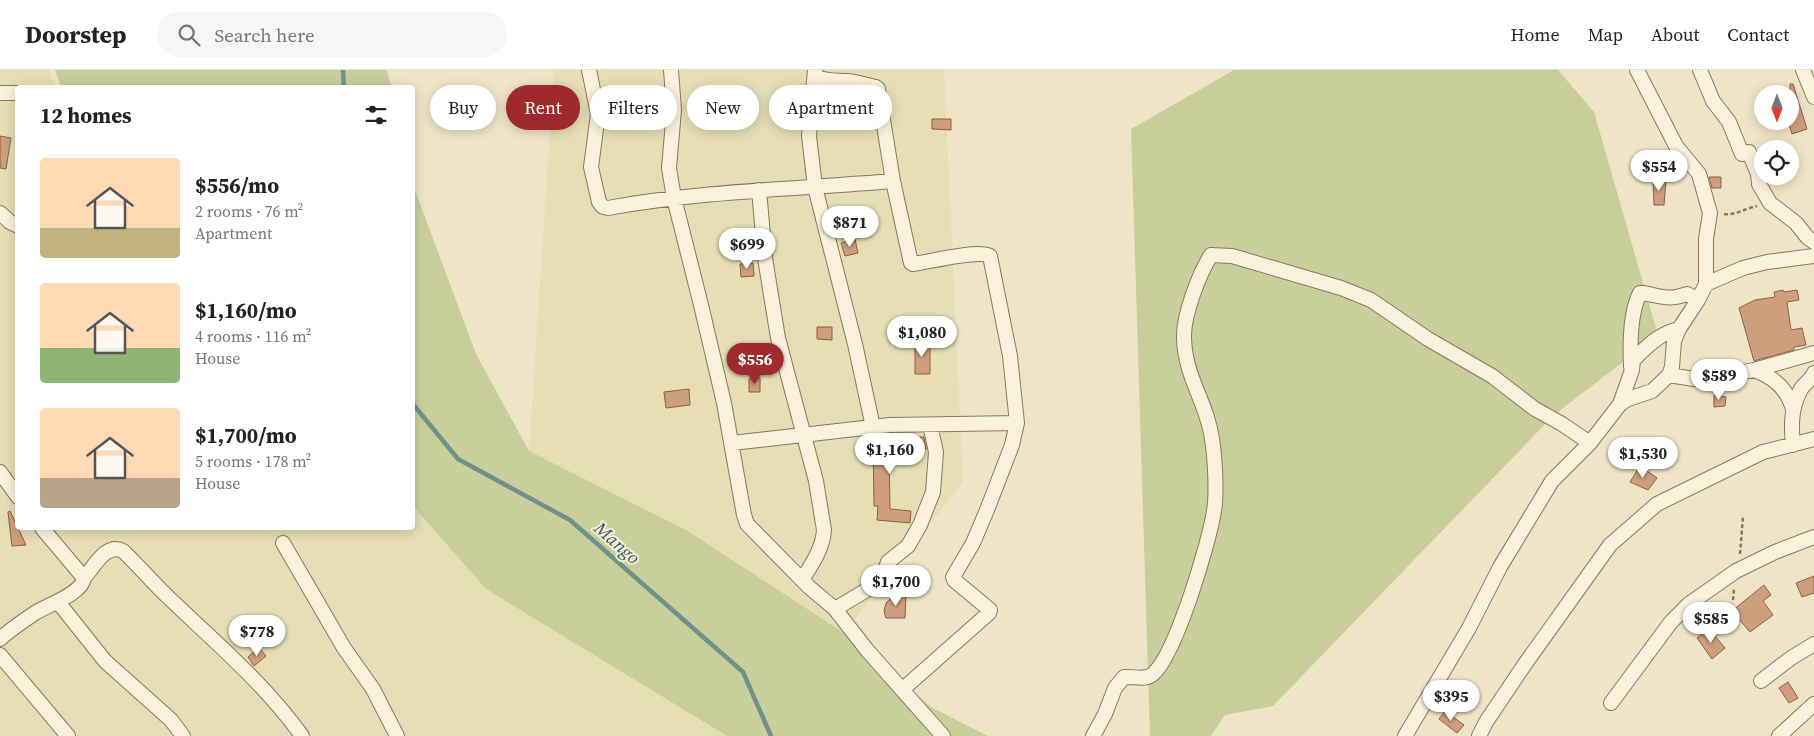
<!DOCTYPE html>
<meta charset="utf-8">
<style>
:root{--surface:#fff;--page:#f6f6f6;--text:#222;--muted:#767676;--line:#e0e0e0;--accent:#9e2a2b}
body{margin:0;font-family:"Source Serif 4",serif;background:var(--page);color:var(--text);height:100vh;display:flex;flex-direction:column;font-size:19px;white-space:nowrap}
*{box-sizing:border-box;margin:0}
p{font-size:16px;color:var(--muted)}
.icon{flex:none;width:28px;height:28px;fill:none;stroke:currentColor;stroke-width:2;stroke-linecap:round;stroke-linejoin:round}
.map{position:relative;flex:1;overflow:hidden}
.sheet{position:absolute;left:15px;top:15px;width:400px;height:445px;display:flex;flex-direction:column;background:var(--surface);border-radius:5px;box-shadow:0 2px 12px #0003}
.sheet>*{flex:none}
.top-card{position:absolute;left:430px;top:15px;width:475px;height:45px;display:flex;gap:10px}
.needle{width:32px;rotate:180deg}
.tools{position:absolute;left:1754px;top:15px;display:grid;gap:10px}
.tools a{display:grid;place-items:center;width:45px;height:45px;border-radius:50%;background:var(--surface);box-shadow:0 2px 12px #0003;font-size:25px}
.price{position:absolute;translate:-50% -42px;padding:0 11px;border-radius:18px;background:#fff;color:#222;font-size:16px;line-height:32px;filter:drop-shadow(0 1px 2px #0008)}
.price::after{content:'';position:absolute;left:50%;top:30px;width:15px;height:11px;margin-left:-8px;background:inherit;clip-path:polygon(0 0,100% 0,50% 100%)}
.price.selected{background:var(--accent);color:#fff}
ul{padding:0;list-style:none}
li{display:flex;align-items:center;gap:15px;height:125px;padding:0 25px}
li span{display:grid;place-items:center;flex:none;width:140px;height:100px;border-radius:5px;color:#555}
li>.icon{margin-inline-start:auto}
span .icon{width:60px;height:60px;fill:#fffc;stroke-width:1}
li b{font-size:21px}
h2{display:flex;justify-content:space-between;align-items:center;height:60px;padding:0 25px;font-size:21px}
.pill{padding:0 18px;border-radius:22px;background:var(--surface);box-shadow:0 2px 12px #0003;font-size:18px;line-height:45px}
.pill.selected{background:var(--accent);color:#fff}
header{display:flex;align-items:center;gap:30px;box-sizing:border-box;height:70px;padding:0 25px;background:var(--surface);border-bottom:1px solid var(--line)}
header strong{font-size:24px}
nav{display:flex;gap:28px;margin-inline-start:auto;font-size:18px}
.search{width:350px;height:45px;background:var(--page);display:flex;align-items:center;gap:12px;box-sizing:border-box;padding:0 18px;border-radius:28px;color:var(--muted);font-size:19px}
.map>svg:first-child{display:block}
.farmland{fill:#e6deb5}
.green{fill:#c9cf9b}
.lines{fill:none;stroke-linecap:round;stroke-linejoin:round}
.stream{stroke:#6f938a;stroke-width:4.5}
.building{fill:#cf9f7d;stroke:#8d5f41}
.street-casing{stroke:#8d765c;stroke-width:16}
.path{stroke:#8d765c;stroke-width:2.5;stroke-dasharray:4 2.5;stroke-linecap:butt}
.street{stroke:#faf1dc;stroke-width:14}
.labels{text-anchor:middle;stroke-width:4;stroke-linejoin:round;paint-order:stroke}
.water-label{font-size:18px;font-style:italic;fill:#2f5d5a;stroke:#f7eed8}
</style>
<header>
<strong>Doorstep</strong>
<div class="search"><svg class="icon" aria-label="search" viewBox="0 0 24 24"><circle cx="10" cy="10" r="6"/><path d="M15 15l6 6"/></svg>Search here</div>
<nav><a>Home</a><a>Map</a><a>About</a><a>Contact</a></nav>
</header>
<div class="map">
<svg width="1814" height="666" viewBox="0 0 1814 666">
<rect width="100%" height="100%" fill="#f0e4c8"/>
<!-- farmland -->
<path class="farmland" d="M0 0H49L55 17 18 18V458H412L413 416 486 519 727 666H0Z
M554 0H944L963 412 844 563 529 381Z"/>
<!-- green -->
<path class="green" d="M55 0H387L391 17H61Z
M1234 0H1558L1594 42 1658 265 1554 345 1273 636 1225 645 1211 666H1150L1131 59Z
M412 112 476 284 529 381 686 460 844 563 931 637 988 666H727L486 519 413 436Z"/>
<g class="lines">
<!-- stream -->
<path class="stream" d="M343 0 344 18
M412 333 458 389 570 450 743 602 771 666"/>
</g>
<!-- building -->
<path class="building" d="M1790 14H1793L1807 59 1792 64 1788 51H1790Z
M856 36H868V52H856Z
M932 49H951V60L932 59Z
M0 66 11 68 6 99 0 98Z
M1709 107H1721V118H1712Z
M1666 109 1664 135H1654L1653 110Z
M855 169 858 183 845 186 841 173Z
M753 193 754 206 741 207 740 194Z
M1783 220 1784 222 1797 220 1799 230 1787 232 1791 260 1802 258 1806 275 1794 277V280L1754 291 1739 238 1755 230 1775 227 1774 222Z
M817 257H832V270L817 269Z
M915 272 930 273V304H915Z
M760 308V322H749V309Z
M689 319 690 335 666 338 664 322Z
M1714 325 1726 327 1725 336 1714 337Z
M924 367 926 379H889L890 439 911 441 910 453 877 450 878 436H874L873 368Z
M1640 396 1657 408 1648 420 1630 412Z
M10 441 26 475 12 476 8 442Z
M1814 506V523L1802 527 1796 513Z
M1764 515 1771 525 1763 531 1773 545 1750 562 1732 541Z
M906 523 905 548H886L884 541 886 533 891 528Z
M1709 559 1725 578 1712 589 1697 568Z
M259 578 266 586 254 596 248 587Z
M1788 612 1798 628 1789 633 1779 618Z
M1445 641 1464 655 1457 663 1439 649Z"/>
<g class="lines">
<!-- street casing -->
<g class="street-casing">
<path id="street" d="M589 0 598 44 591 97 599 132 603 137 608 138C702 121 798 119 893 111
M671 0 674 40 669 98 674 128 701 235 724 333 744 445 747 454 809 517 835 539 867 580 943 666
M815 0 809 66 815 117 855 274 873 357
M1700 0 1713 31 1729 52 1742 84 1749 82 1758 104 1759 114 1770 133 1796 153 1807 167 1814 172
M1803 0 1814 27
M815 6C825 12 837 10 848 11 857 12 867 15 876 17L878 19 893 111 911 193 913 194C929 192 978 179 990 186L1010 286 1017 353 1012 375 987 440 973 473 953 507 954 510 990 540 989 543 903 619
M0 23H18
M759 120 765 188 778 268 816 411 824 460C823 478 812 494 802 510
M0 143 10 152 18 156
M1706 214 1743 198 1767 192 1814 186
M1631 297C1630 276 1630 242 1640 223H1643C1661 226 1668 231 1687 224L1698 230
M1754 300C1774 307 1788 319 1793 340
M1669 305 1694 309 1722 306 1754 300 1814 283
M1620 334 1628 329 1652 321 1669 305 1672 297 1674 271 1679 259 1698 230 1706 214V169L1710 143 1699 104 1676 76 1637 0
M732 373 890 355 1017 353
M1793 375C1791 355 1791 337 1801 319 1805 313 1811 310 1814 303
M0 402 18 427
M42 458 84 508
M283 473 344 578 373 619 397 666
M58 532 105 591 171 650 183 666
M835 539 870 518 884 504 888 492 908 476 920 455 933 422 936 382 930 355
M0 569C11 559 23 551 35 543 47 535 82 524 84 508 94 497 106 472 123 481 139 496 153 513 169 528 215 572 265 614 302 666
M0 585 68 666
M1761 611 1791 588 1814 574
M1611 633 1671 552 1689 534 1736 501 1775 482 1814 467
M1093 666 1105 644 1115 618 1124 607C1134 606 1145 611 1153 604 1176 584 1209 473 1214 441 1217 424 1215 387 1212 369 1207 332 1185 308 1184 268 1183 246 1199 204 1211 185L1232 186 1341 218 1371 230 1428 269 1492 306 1535 339 1562 354 1590 373
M1405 666 1469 558 1500 497 1552 411 1590 373 1620 334 1632 300 1633 290C1647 277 1659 263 1679 259
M1479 666 1486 652 1525 594 1610 475 1657 434 1763 382 1814 369
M1779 666 1814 634"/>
</g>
<!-- path -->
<path class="path" d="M1724 144C1734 146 1746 138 1757 136
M1740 484 1743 447
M1733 530 1734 519"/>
<!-- street -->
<use href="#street" class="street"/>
</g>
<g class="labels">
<!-- water labels -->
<g class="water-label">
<text transform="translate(617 473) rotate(41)" y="6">Mango</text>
</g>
</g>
</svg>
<div class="tools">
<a><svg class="needle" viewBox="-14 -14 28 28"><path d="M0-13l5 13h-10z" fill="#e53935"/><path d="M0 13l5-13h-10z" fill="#767676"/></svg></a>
<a><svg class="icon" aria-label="locate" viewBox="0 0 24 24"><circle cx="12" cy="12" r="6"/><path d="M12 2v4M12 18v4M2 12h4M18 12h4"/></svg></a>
</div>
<b class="price" style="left:1659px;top:122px">$554</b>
<b class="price" style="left:850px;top:178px">$871</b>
<b class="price" style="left:747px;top:200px">$699</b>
<b class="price" style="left:922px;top:288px">$1,080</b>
<b class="price selected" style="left:755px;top:315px">$556</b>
<b class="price" style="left:1719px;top:331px">$589</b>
<b class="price" style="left:890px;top:405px">$1,160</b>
<b class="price" style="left:1643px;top:409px">$1,530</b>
<b class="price" style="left:896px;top:537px">$1,700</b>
<b class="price" style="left:1711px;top:574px">$585</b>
<b class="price" style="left:257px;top:587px">$778</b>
<b class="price" style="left:1451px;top:652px">$395</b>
<div class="top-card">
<a class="pill">Buy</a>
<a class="pill selected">Rent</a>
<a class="pill">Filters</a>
<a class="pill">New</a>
<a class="pill">Apartment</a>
</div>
<section class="sheet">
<h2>12 homes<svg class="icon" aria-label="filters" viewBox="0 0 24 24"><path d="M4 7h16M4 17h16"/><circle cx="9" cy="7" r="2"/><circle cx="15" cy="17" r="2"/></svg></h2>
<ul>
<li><span style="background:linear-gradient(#ffd9b3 70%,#c2b280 0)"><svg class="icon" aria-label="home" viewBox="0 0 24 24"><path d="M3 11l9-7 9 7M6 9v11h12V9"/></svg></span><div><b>$556/mo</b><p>2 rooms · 76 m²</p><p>Apartment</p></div></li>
<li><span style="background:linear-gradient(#ffd9b3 65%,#8fb573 0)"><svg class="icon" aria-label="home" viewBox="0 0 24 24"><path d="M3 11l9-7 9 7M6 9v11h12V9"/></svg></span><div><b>$1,160/mo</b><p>4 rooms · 116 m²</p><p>House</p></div></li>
<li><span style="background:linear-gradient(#ffd9b3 70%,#b9a48a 0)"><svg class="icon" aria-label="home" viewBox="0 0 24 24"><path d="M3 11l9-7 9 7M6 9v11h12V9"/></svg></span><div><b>$1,700/mo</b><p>5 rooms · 178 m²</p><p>House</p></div></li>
</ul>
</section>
</div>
